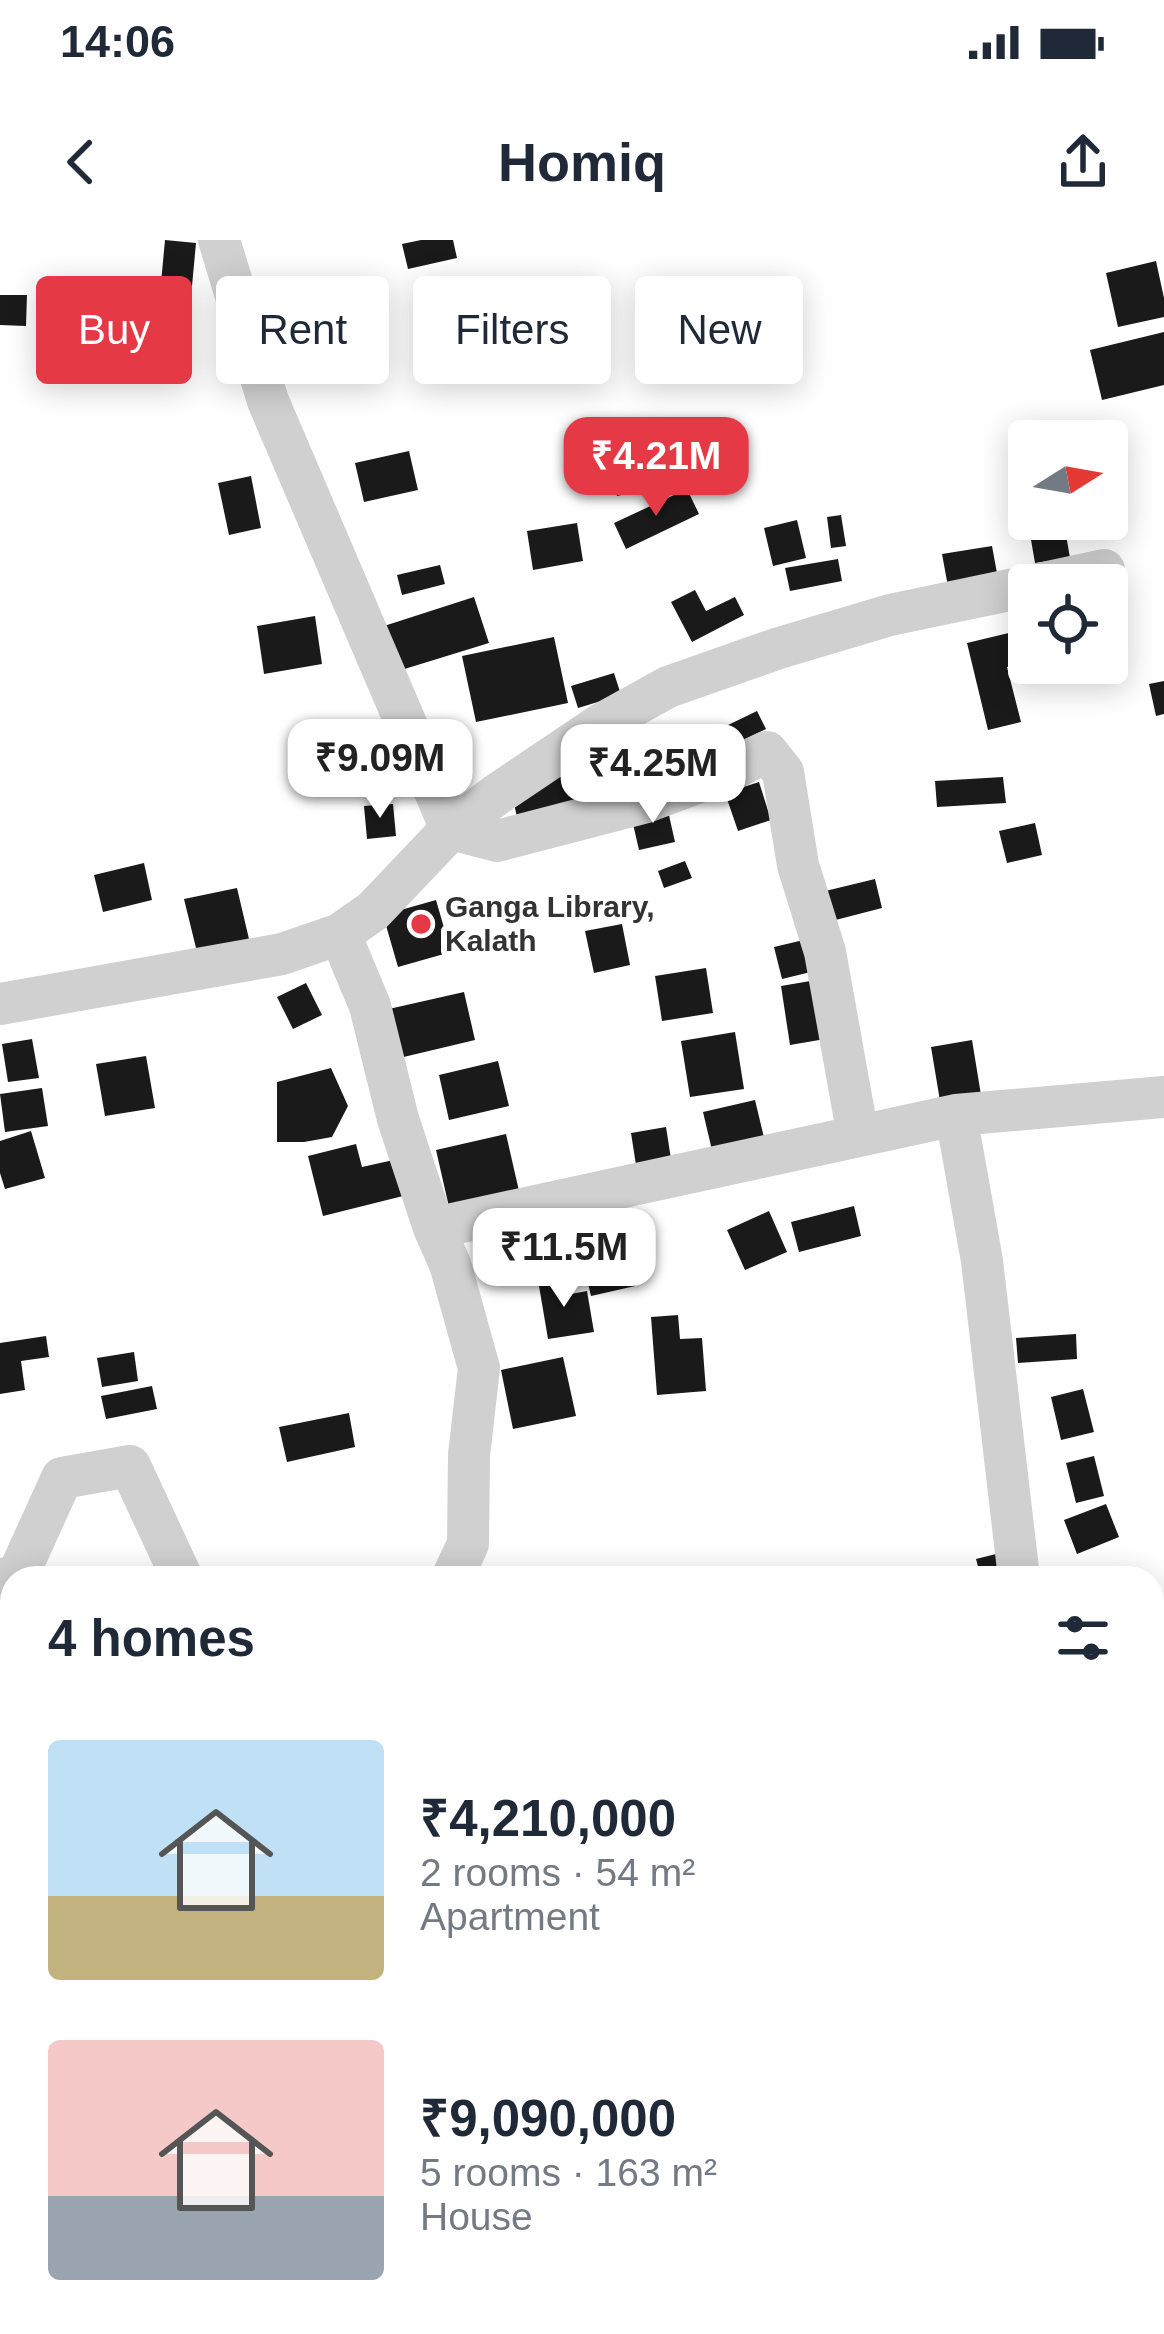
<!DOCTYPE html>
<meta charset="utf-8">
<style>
:root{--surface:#fff;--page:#f2f2f3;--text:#1f2937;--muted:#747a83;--accent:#e63946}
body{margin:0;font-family:Helvetica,sans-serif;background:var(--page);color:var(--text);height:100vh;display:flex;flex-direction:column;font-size:45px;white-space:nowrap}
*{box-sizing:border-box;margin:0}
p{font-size:39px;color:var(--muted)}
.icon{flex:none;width:66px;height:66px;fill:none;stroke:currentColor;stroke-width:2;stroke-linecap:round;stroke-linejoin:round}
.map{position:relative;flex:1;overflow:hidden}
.sheet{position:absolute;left:0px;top:1326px;width:1164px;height:768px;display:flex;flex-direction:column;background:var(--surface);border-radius:36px 36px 0 0;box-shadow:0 6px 30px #0003}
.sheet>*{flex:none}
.banner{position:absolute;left:36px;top:36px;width:1092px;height:108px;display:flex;gap:24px}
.needle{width:78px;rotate:79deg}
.tools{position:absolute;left:1008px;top:180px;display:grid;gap:24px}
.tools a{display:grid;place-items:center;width:120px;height:120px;border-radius:12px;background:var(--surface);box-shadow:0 6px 30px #0003;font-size:60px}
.price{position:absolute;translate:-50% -102px;padding:0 27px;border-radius:24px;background:#fff;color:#222;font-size:39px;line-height:78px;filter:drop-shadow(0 3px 6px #0008)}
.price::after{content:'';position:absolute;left:50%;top:72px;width:36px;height:27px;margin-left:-18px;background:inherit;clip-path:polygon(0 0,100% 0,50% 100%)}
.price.selected{background:var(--accent);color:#fff}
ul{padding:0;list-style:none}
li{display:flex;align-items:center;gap:36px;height:300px;padding:0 48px}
li span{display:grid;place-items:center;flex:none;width:336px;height:240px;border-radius:12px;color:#555}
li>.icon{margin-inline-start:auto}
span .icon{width:144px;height:144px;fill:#fffc;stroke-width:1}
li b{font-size:51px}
h2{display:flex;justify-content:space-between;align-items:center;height:144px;padding:0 48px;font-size:51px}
.tag{padding:0 42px;border-radius:12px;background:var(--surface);box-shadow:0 6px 30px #0003;font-size:42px;line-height:108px}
.tag.selected{background:var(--accent);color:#fff}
.status{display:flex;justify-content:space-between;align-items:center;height:84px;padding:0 60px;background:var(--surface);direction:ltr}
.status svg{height:33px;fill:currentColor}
header{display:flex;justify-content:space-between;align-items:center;height:156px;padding:0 48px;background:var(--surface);font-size:54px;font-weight:700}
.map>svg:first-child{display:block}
.building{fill:#1a1a1a}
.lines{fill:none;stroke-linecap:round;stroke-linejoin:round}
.minor{stroke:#d0d0d0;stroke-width:42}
.poi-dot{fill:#e63946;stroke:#fff;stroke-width:4.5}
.labels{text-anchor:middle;stroke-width:12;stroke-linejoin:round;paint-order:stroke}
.poi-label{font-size:30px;font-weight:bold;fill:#333;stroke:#fff;text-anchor:start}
</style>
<div class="status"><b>14:06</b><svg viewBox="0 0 49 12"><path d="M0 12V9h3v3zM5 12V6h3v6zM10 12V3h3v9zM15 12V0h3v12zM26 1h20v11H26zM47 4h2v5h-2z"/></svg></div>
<header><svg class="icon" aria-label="back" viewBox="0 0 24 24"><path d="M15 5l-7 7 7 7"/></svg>Homiq<svg class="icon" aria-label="share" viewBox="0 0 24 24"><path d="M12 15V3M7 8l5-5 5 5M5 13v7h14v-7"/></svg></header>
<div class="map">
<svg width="1164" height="2094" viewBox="0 0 1164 2094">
<rect width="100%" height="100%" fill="#fff"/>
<!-- building -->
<path class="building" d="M165 0 196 3 192 46 161 43Z
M421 0H453L457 18 408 29 402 4Z
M1156 21 1164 58V77L1118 87 1106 33Z
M0 55H27L26 86 0 85Z
M337 73 341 105 283 114 278 82Z
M1164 92V145L1102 160 1090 110Z
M409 211 418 250 364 262 355 223Z
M690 212 696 237 617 256 611 232Z
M251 236 261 288 229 295 218 243Z
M687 249 699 274 626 309 614 283Z
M841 275 846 306 831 308 827 277Z
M797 280 806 318 773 326 764 288Z
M577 283 583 321 533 330 527 291Z
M1065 289 1070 318 1035 323 1030 294Z
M992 306 999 344 949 352 942 314Z
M838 319 842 341 790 351 785 328Z
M440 325 445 344 402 355 397 335Z
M695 350 706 371 735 357 744 375 692 402 671 362Z
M474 357 489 403 398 431 384 386Z
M315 376 322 424 264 434 257 386Z
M1029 388V421L1007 427 1021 482 988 490 967 403Z
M554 397 568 463 476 482 462 416Z
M614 433 621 455 578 468 571 446Z
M1164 441V474L1156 476 1149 444Z
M757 471 766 489 734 504 726 486Z
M657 524 661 555 628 559 624 529Z
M580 531 589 570 519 586 510 546Z
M1003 537 1006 563 937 567 935 541Z
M759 542 771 580 738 591 725 553Z
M666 562 675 602 639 610 630 571Z
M393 564 396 596 367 599 364 566Z
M1035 583 1042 615 1007 623 999 591Z
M685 621 692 638 664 648 658 631Z
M144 623 152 660 103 672 94 635Z
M875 639 882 668 820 684 813 654Z
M237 648 249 699 197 712 184 659Z
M436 660 451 712 398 727 383 675Z
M622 684 630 725 594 733 585 691Z
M812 698 819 730 782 739 774 707Z
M706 728 713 773 662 781 655 736Z
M822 739 831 798 790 805 781 746Z
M306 743 322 775 293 789 277 757Z
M464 752 475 800 391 820 380 771Z
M735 792 744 849 690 857 681 801Z
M32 799 39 838 8 842 2 804Z
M972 800 981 855 940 861 931 807Z
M146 816 155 868 105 876 96 824Z
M498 821 509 866 449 880 439 835Z
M331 828 348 866 332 897 304 902H277V842Z
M42 848 48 886 5 892 0 854Z
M755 860 767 910 715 923 703 872Z
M666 887 671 919 636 925 631 893Z
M31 891 45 938 5 949 0 933V901Z
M506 894 519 951 449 967 436 910Z
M356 904 362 927 398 919 407 955 323 976 308 916Z
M854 966 861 996 799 1012 791 982Z
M769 971 787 1012 745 1030 727 990Z
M621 988 635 1046 591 1056 577 997Z
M562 1035 566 1055 587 1051 594 1092 548 1099 538 1040Z
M678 1075 680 1099 702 1098 706 1151 657 1155 651 1077Z
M1076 1094 1077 1119 1018 1123 1016 1098Z
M46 1096 49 1117 21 1121 25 1150 0 1154V1103Z
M134 1112 138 1141 102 1147 97 1118Z
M563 1117 576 1176 513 1189 501 1130Z
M152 1146 157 1169 106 1179 101 1156Z
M1083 1149 1094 1192 1061 1200 1051 1157Z
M349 1173 355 1207 287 1222 279 1187Z
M1094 1216 1104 1256 1076 1263 1066 1223Z
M1106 1264 1119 1297 1077 1314 1064 1280Z
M996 1314 1003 1338H981L976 1319Z
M1164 1579V1613L1152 1589V1585Z
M1164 1840V1885L1152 1888V1842Z
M1164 2005V2050L1152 2052V2007Z
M1164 2084V2094H1131V2089Z"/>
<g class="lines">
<!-- minor -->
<path class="minor" d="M219 0 268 161 451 589 497 601 643 563 728 531 767 512 783 532 798 625 825 712 858 896
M1034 345 1104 330
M340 694 370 766 398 879 434 988 450 1024 479 1128 469 1215 468 1304 452 1338
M0 764 282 714 340 694 373 671 451 589 496 555 603 483 668 447 776 409 890 375 1029 346
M956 875 982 1021 1019 1338
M434 988 956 875 1164 857
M0 1339 17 1337 62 1238 130 1226 182 1338
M1152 2060 1164 2058
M378 2082 380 2094
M1105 2082 1106 2094"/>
</g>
<!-- markers -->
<circle class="poi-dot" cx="421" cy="684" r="12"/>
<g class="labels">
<!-- poi labels -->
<g class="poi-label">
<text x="445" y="677">Ganga Library,<tspan x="445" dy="34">Kalath</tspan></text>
</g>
</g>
</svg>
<div class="tools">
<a><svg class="needle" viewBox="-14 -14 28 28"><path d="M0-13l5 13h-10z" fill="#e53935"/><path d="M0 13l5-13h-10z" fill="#747a83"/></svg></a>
<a><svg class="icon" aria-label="locate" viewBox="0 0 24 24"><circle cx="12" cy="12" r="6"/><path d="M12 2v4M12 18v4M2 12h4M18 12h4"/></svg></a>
</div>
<b class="price selected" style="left:656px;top:279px">₹4.21M</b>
<b class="price" style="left:380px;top:581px">₹9.09M</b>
<b class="price" style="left:653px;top:586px">₹4.25M</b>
<b class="price" style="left:564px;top:1070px">₹11.5M</b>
<div class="banner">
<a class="tag selected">Buy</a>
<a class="tag">Rent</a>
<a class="tag">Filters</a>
<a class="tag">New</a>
</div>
<section class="sheet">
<h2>4 homes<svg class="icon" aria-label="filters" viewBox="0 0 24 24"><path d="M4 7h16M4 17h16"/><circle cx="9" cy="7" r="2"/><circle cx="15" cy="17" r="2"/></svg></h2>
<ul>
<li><span style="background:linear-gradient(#bfe0f5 65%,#c2b280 0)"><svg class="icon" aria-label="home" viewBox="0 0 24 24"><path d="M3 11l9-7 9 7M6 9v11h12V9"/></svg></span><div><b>₹4,210,000</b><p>2 rooms · 54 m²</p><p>Apartment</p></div></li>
<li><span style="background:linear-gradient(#f6c9c9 65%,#9aa5b1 0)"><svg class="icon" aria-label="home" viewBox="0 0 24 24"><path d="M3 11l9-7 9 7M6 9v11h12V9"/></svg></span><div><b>₹9,090,000</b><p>5 rooms · 163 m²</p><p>House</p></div></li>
</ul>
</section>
</div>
